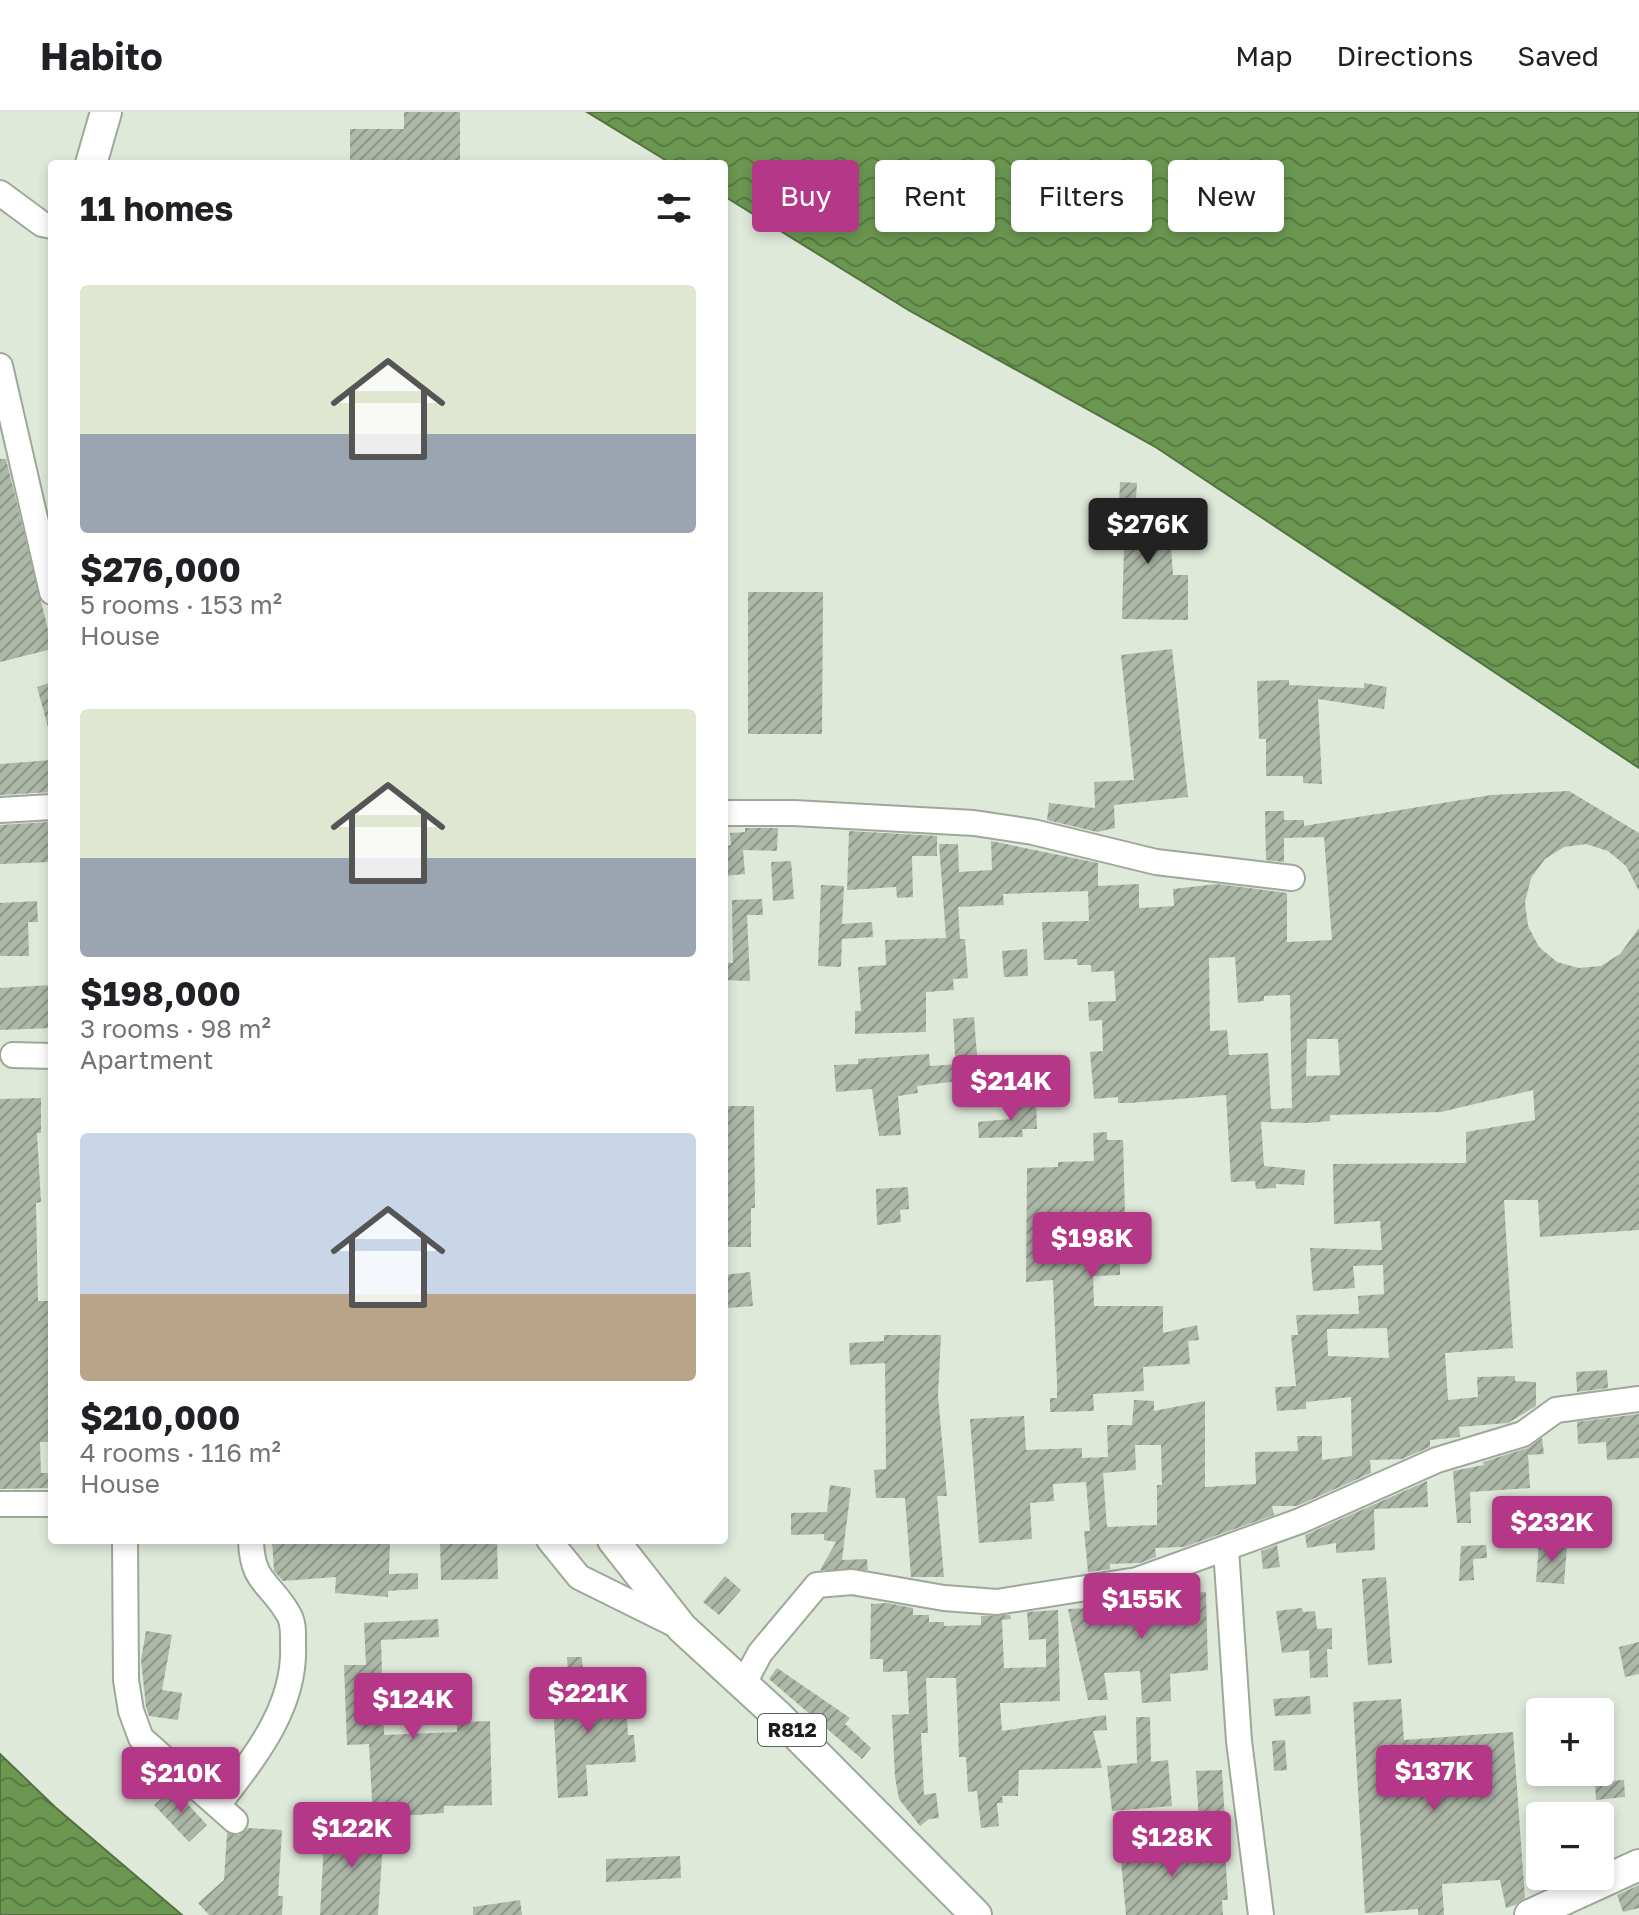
<!DOCTYPE html>
<meta charset="utf-8">
<style>
:root{--surface:#fff;--page:#f2f2f2;--text:#202124;--muted:#757577;--line:#e0e0e0;--accent:#b53888}
body{margin:0;font-family:"Golos Text",sans-serif;background:var(--page);color:var(--text);height:100vh;display:flex;flex-direction:column;font-size:30px;white-space:nowrap}
*{box-sizing:border-box;margin:0}
p{font-size:26px;color:var(--muted)}
.icon{flex:none;width:44px;height:44px;fill:none;stroke:currentColor;stroke-width:2;stroke-linecap:round;stroke-linejoin:round}
.map{position:relative;flex:1;overflow:hidden}
.sheet{position:absolute;left:48px;top:48px;width:680px;height:1384px;display:flex;flex-direction:column;background:var(--surface);border-radius:8px;box-shadow:0 4px 12px #0003}
.sheet>*{flex:none}
.hud{position:absolute;left:752px;top:48px;width:760px;height:72px;display:flex;gap:16px}
.tools{position:absolute;left:1526px;top:1586px;display:grid;gap:16px}
.tools a{display:grid;place-items:center;width:88px;height:88px;border-radius:8px;background:var(--surface);box-shadow:0 4px 12px #0003;font-size:40px}
.price{position:absolute;translate:-50% -68px;padding:0 18px;border-radius:8px;background:var(--accent);color:#fff;font-size:26px;line-height:52px;filter:drop-shadow(0 2px 4px #0008)}
.price::after{content:'';position:absolute;left:50%;top:48px;width:24px;height:18px;margin-left:-12px;background:inherit;clip-path:polygon(0 0,100% 0,50% 100%)}
.price.on{background:#222;color:#fff}
ul{padding:0;list-style:none}
li{display:grid;align-content:center;gap:16px;height:424px;padding:0 32px}
li span{display:grid;place-items:center;height:248px;border-radius:8px;color:#555}
li>.icon{margin-inline-start:auto}
span .icon{width:144px;height:144px;fill:#fffc;stroke-width:1}
li b{font-size:34px}
h2{display:flex;justify-content:space-between;align-items:center;height:96px;padding:0 32px;font-size:34px}
.pill{padding:0 28px;border-radius:8px;background:var(--surface);box-shadow:0 4px 12px #0003;font-size:28px;line-height:72px}
.pill.on{background:var(--accent);color:#fff}
header{display:flex;align-items:center;gap:48px;box-sizing:border-box;height:112px;padding:0 40px;background:var(--surface);border-bottom:2px solid var(--line)}
header strong{font-size:38px}
nav{display:flex;gap:44px;margin-inline-start:auto;font-size:28px}
.map>svg:first-child{display:block}
.water{fill:url(#water-waves);stroke:#537240;stroke-width:2}
.building{fill:url(#building-hatch);fill-rule:evenodd}
.lines{fill:none;stroke-linecap:round;stroke-linejoin:round}
.minor-casing{stroke:#9ea899;stroke-width:28}
.major-casing{stroke:#9ea899;stroke-width:34}
.minor{stroke:#fff;stroke-width:24}
.major{stroke:#fff;stroke-width:30}
.labels{text-anchor:middle;stroke-width:8;stroke-linejoin:round;paint-order:stroke}
.shield{fill:#fff;stroke:#5f615d;stroke-width:2}
.shield-label{font-size:20px;font-weight:bold;fill:#1a1d18}
</style>
<header>
<strong>Habito</strong>
<nav><a>Map</a><a>Directions</a><a>Saved</a></nav>
</header>
<div class="map">
<svg width="1639" height="1803" viewBox="0 0 1639 1803">
<defs>
<pattern id="water-waves" width="16" height="10" patternUnits="userSpaceOnUse" patternTransform="scale(2)"><rect width="16" height="10" fill="#6b9751"/><path d="M0 5q4-4 8 0t8 0" fill="none" stroke="#577b42"/></pattern>
<pattern id="building-hatch" width="6" height="6" patternUnits="userSpaceOnUse" patternTransform="scale(2)"><rect width="6" height="6" fill="#aeb8a9"/><path d="M-1 1l2-2M0 6l6-6M5 7l2-2" fill="none" stroke="#8d9589"/></pattern>
</defs>
<rect width="100%" height="100%" fill="#dfe9da"/>
<!-- water -->
<path class="water" d="M587 0H1639V656L1154 334 910 199 724 84V52H672Z
M0 1642 55 1695 182 1803H0Z"/>
<!-- building -->
<path class="building" d="M404 0H460V52H350V17H404Z
M0 347H6L52 534V537L0 550Z
M1120 370 1137 371 1135 401 1150 399 1152 420 1170 419 1173 463H1188V508L1122 507 1124 435 1117 434Z
M748 480H823L822 622H748Z
M1172 537 1188 685 1114 693 1115 716 1097 720 1047 708 1049 691 1095 696 1094 670 1134 668 1121 543Z
M1289 568V573L1364 576V571L1387 575 1384 597 1318 587 1322 672 1303 671V664H1266V627H1259L1257 569Z
M52 570V614L48 615 37 575Z
M52 648V680L0 683V652Z
M1569 679 1639 721V779L1626 754 1608 739 1586 732 1564 735 1545 747 1531 766 1525 790 1528 814 1539 835 1557 850 1579 856 1601 854 1620 842 1639 816V1118L1540 1125 1538 1088H1504L1513 1236 1445 1241 1448 1288 1478 1285 1477 1265 1515 1264V1269L1536 1270V1294L1508 1311 1459 1315 1460 1325 1430 1328V1335L1402 1347 1370 1348 1371 1361 1297 1394H1272L1274 1403 1184 1435 1155 1436 1156 1445 1140 1451 1110 1452V1457L1088 1460 1084 1419H1090L1086 1370 1053 1372 1054 1389 1030 1391 1032 1427 979 1431 970 1307 1024 1304 1026 1338 1082 1336V1346L1108 1345 1107 1313H1132L1134 1288 1154 1289V1299L1205 1289V1375L1256 1372 1255 1340 1298 1339 1297 1324H1322V1348L1352 1344 1351 1285 1306 1290V1297L1277 1299 1275 1275 1296 1274 1291 1223H1298L1296 1203 1359 1202 1358 1184 1384 1182 1383 1153 1353 1154 1355 1176 1313 1179 1310 1136 1382 1138 1380 1109 1334 1112 1333 1052 1466 1051V1020L1535 1008 1533 978 1441 1000 1330 1003V1009L1309 1011 1261 1010 1264 1054 1305 1058 1304 1073 1276 1072V1076L1256 1077 1255 1069 1231 1070 1226 983 1130 991H1118V985L1094 987 1090 940 1103 939 1102 908 1089 909 1088 890 1116 889 1114 859 1091 860V853H1077V847L1044 848 1042 810 1089 809 1088 779 1003 782 1004 793 958 795 960 827H965L968 866 953 867 954 878 926 880V920L855 922V899H861L858 855 886 853 885 828 946 826 939 732H958L959 760 992 758 991 729 1098 751V774L1139 772V796L1174 794 1173 777 1217 772 1287 781V830L1332 828 1324 725 1284 726V750L1266 748 1265 699H1284V708H1304V714L1491 683ZM1235 845 1238 891 1264 889V884L1290 883 1292 996 1271 997 1268 941 1229 943 1227 918 1210 919 1209 846ZM1307 927H1338L1340 963 1306 964ZM1387 1216 1389 1246 1328 1244 1327 1217ZM1135 1333H1161L1162 1373H1157V1413L1107 1415 1103 1361 1136 1358Z
M50 710V750L0 752V713Z
M745 716H778L777 739 743 738 745 762 724 764V734L731 733 730 721 745 720Z
M849 719 937 724V744H912L913 785 897 786 896 775 847 778Z
M791 749 794 787 773 789 771 750Z
M821 773 844 774 842 812 872 810 873 825 842 827 841 855 818 854Z
M762 787 763 803H747L750 869 724 868V850L733 851 732 788Z
M37 789 38 810H28L29 844H0V791Z
M1027 837 1028 864 1004 865 1002 839Z
M52 873V916L0 918V876Z
M974 905 977 943 955 944 953 907Z
M929 942 930 954 958 952 959 969 917 974 918 981 898 984 901 1023 879 1024 872 977 836 980 834 953 858 952V947Z
M41 986V1021H37L41 1090 36 1091 38 1189H52V1330H40L41 1361H52V1376L0 1377V987Z
M1011 992H1036L1037 1017H1022L1023 1025 979 1026 978 1010 1011 1007Z
M724 994H754L755 1096H751V1135H724Z
M1107 1020V1028H1123L1126 1137H1120V1163L1093 1164 1094 1194H1163V1221L1197 1213 1199 1228 1188 1229 1190 1252 1143 1255 1144 1279 1093 1282 1094 1299 1050 1300V1286H1057V1270L1053 1168 1026 1170 1027 1056 1058 1055V1050L1094 1049 1093 1021Z
M908 1075 909 1097 900 1098 901 1110 877 1113 876 1077Z
M750 1160 753 1194 728 1196 725 1163Z
M884 1223H941L938 1284 947 1384H937L944 1465H911L905 1386H876L874 1358 886 1357 885 1251 850 1253 849 1231 884 1229Z
M1607 1258 1608 1276 1577 1280 1576 1260Z
M1639 1302V1346L1607 1348 1606 1330 1578 1332 1577 1310Z
M1542 1326 1544 1342 1528 1343 1530 1376 1470 1380 1471 1411H1457L1453 1359 1484 1353 1483 1350 1528 1336Z
M1427 1369 1428 1395 1374 1397 1375 1438 1336 1441V1431L1307 1436 1305 1423Z
M830 1373 851 1376 842 1448 867 1447 868 1458H820L836 1430 824 1428V1422L791 1423V1401L827 1400Z
M272 1428H390L389 1462 418 1461V1477L388 1479V1485L335 1481 336 1465 283 1469 274 1459Z
M440 1428H497L498 1467 441 1468Z
M1539 1432 1567 1434 1564 1472 1536 1470Z
M1277 1433 1280 1455 1263 1457 1261 1439Z
M1486 1433 1487 1446 1473 1447 1474 1468 1459 1469 1461 1434Z
M725 1464 741 1478 719 1503 703 1490Z
M1386 1465 1392 1551 1368 1553 1362 1467Z
M1167 1476 1168 1482 1206 1480 1208 1558 1170 1562 1171 1589 1142 1591 1140 1559 1104 1561 1108 1588H1088L1068 1497 1091 1496 1090 1491 1134 1488 1133 1484Z
M887 1491 913 1496V1503H929V1510H944V1514L981 1513V1504L1010 1503 1011 1507 1002 1508 1004 1556 1046 1555V1527L1029 1528 1027 1500 1058 1498 1060 1589 1000 1591 1002 1619 1106 1603 1107 1618 1093 1619 1102 1656 1019 1658 1018 1684H1002L1003 1691H997L999 1714 981 1716 977 1679 968 1680 966 1645H959L956 1566H926L928 1621H921L924 1683 936 1681 939 1706 929 1707 920 1714 899 1687 895 1665 892 1603 909 1602 907 1559 883 1560V1547H870L871 1492Z
M1302 1496 1303 1500 1315 1499 1317 1517 1332 1516V1537H1327L1328 1565 1310 1566 1309 1538 1282 1541 1276 1499Z
M438 1507 439 1525 381 1528 384 1623 457 1620V1610L490 1609 492 1693 444 1694V1701L373 1706 369 1632 347 1633 344 1553H366L364 1511Z
M146 1519 172 1523 162 1578 182 1581 178 1608 149 1604 146 1595 141 1548Z
M1639 1530V1562L1625 1565 1619 1535Z
M567 1545H582L584 1588 626 1586 628 1623H634L636 1650 586 1653 588 1684 558 1686 553 1590 570 1589Z
M777 1556 850 1606 845 1612 871 1636 862 1647 769 1567Z
M1310 1584 1311 1602 1275 1604 1273 1587Z
M1401 1587 1404 1628 1513 1620 1525 1786 1515 1793 1506 1796 1500 1768 1442 1772 1444 1803H1418V1797L1365 1801 1353 1590Z
M1136 1605H1150L1151 1650 1168 1648 1172 1694 1112 1699 1107 1654 1137 1651Z
M1285 1628 1287 1658 1274 1659 1272 1629Z
M1222 1658 1225 1708 1199 1710 1196 1659Z
M1624 1668 1625 1685 1596 1688 1595 1670Z
M173 1676 207 1713 189 1730 154 1693Z
M325 1712 384 1716 378 1803H320Z
M248 1716 282 1718 278 1784H283L282 1803H209L198 1791 224 1768 227 1721 239 1723Z
M1167 1723 1168 1740 1225 1737 1228 1788H1222L1223 1803H1126L1119 1727Z
M680 1744 681 1766 606 1770V1747Z
M1639 1773V1796L1623 1800 1617 1783Z
M520 1788 522 1803H473V1795Z"/>
<g class="lines">
<!-- minor casing -->
<g class="minor-casing">
<path id="minor" d="M0 81 42 112 52 114
M0 254 52 480
M0 698 52 695
M724 701H794L974 711 1033 720 1156 750 1292 766
M13 943 52 944
M0 1392H52
M125 1428 126 1568 131 1599 141 1626 235 1709
M549 1428 579 1465 680 1515
M1226 1437 1239 1629 1261 1803
M744 1571 760 1541 817 1473 852 1470 944 1486 997 1490 1137 1468 1300 1409 1437 1348 1523 1322 1556 1298 1639 1287
M218 1693C253 1647 296 1596 293 1533 293 1523 294 1512 289 1503 270 1469 252 1472 251 1428"/>
</g>
<!-- major casing -->
<g class="major-casing">
<path id="major" d="M91 52 106 0
M613 1428 682 1516 777 1603 976 1803
M1530 1803 1639 1753"/>
</g>
<!-- minor -->
<use href="#minor" class="minor"/>
<!-- major -->
<use href="#major" class="major"/>
</g>
<g class="labels">
<!-- shield labels -->
<rect class="shield" x="758" y="1602" width="68" height="32" rx="6"/>
<g class="shield-label">
<text x="792" y="1625">R812</text>
</g>
</g>
</svg>
<div class="tools">
<a>+</a>
<a>−</a>
</div>
<b class="price on" style="left:1148px;top:454px">$276K</b>
<b class="price" style="left:1011px;top:1011px">$214K</b>
<b class="price" style="left:1092px;top:1168px">$198K</b>
<b class="price" style="left:1552px;top:1452px">$232K</b>
<b class="price" style="left:1142px;top:1529px">$155K</b>
<b class="price" style="left:588px;top:1623px">$221K</b>
<b class="price" style="left:413px;top:1629px">$124K</b>
<b class="price" style="left:1434px;top:1701px">$137K</b>
<b class="price" style="left:181px;top:1703px">$210K</b>
<b class="price" style="left:352px;top:1758px">$122K</b>
<b class="price" style="left:1172px;top:1767px">$128K</b>
<div class="hud">
<a class="pill on">Buy</a>
<a class="pill">Rent</a>
<a class="pill">Filters</a>
<a class="pill">New</a>
</div>
<section class="sheet">
<h2>11 homes<svg class="icon" aria-label="filters" viewBox="0 0 24 24"><path d="M4 7h16M4 17h16"/><circle cx="9" cy="7" r="2"/><circle cx="15" cy="17" r="2"/></svg></h2>
<ul>
<li><span style="background:linear-gradient(#dfe7d0 60%,#9aa5b1 0)"><svg class="icon" aria-label="home" viewBox="0 0 24 24"><path d="M3 11l9-7 9 7M6 9v11h12V9"/></svg></span><div><b>$276,000</b><p>5 rooms · 153 m²</p><p>House</p></div></li>
<li><span style="background:linear-gradient(#dfe7d0 60%,#9aa5b1 0)"><svg class="icon" aria-label="home" viewBox="0 0 24 24"><path d="M3 11l9-7 9 7M6 9v11h12V9"/></svg></span><div><b>$198,000</b><p>3 rooms · 98 m²</p><p>Apartment</p></div></li>
<li><span style="background:linear-gradient(#c9d6e8 65%,#b9a48a 0)"><svg class="icon" aria-label="home" viewBox="0 0 24 24"><path d="M3 11l9-7 9 7M6 9v11h12V9"/></svg></span><div><b>$210,000</b><p>4 rooms · 116 m²</p><p>House</p></div></li>
</ul>
</section>
</div>
